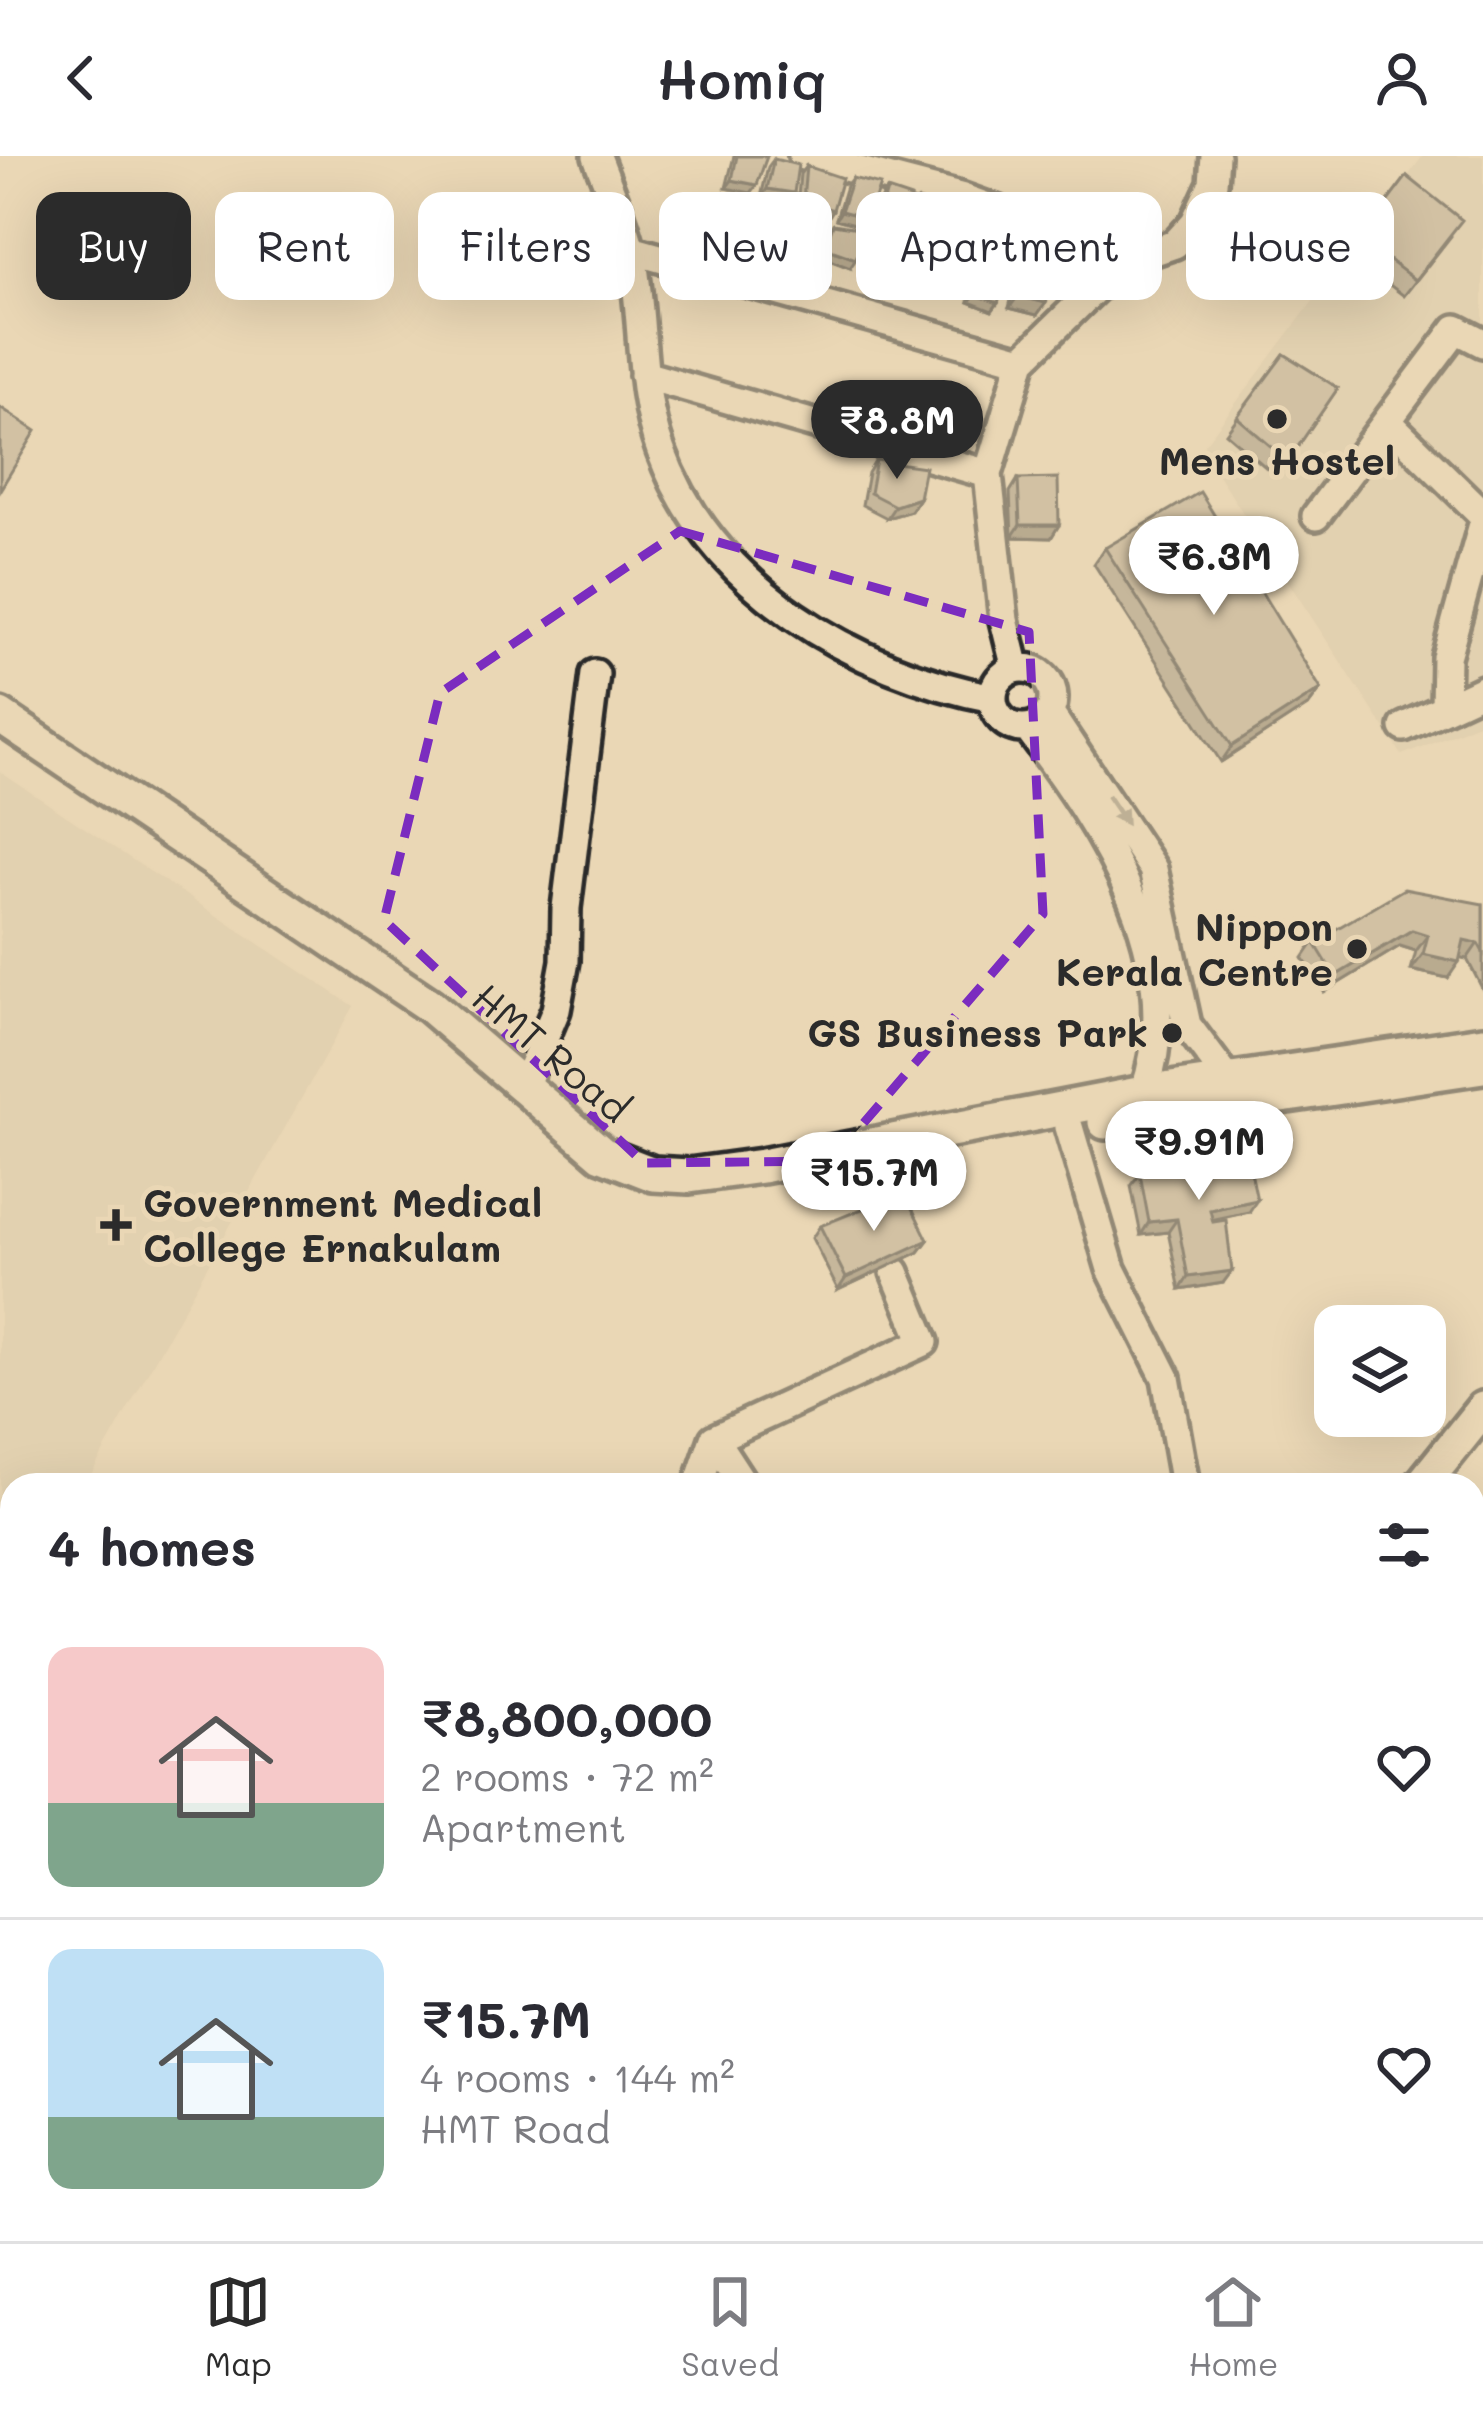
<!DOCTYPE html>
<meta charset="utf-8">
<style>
:root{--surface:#fff;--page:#f2f2f3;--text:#2b2b33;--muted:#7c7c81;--line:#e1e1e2;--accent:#2b2b2b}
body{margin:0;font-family:Mali,sans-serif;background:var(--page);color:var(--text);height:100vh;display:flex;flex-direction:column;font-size:45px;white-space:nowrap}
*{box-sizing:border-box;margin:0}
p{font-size:39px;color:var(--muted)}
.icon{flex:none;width:66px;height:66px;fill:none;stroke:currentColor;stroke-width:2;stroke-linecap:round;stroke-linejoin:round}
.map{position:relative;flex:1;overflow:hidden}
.sheet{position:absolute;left:0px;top:1317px;width:1485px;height:768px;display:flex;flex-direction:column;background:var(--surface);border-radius:36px 36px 0 0;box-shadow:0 12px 48px #0002}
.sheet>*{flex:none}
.hud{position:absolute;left:36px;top:36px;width:1413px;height:108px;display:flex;gap:24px}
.buttons{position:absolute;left:1314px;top:1149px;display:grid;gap:24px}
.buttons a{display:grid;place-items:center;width:132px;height:132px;border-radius:24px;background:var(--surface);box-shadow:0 12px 48px #0002;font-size:60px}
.price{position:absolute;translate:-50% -102px;padding:0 27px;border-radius:42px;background:#fff;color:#222;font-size:39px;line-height:78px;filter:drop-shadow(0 3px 6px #0008)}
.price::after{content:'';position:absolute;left:50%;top:72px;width:36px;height:27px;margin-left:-18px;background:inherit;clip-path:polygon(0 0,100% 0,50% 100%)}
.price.active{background:var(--accent);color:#fff}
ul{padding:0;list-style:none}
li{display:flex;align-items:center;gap:36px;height:300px;padding:0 48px}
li+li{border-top:3px solid var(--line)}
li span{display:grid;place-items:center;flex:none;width:336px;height:240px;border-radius:24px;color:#555}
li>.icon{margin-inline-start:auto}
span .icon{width:144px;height:144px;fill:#fffc;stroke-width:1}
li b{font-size:51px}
h2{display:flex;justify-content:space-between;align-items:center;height:144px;padding:0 48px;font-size:51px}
.tag{padding:0 42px;border-radius:24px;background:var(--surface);box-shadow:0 12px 48px #0002;font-size:42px;line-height:108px}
.tag.active{background:var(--accent);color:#fff}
header{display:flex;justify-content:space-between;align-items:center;height:156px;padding:0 48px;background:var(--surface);font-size:54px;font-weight:600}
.dock{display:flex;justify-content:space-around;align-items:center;height:168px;border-top:3px solid var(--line);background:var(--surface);font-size:33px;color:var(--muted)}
.dock a{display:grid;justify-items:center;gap:6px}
.dock .active{color:var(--accent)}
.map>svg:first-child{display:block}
.built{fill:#dac9aa}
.water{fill:#a29581;stroke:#726b5f;stroke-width:3}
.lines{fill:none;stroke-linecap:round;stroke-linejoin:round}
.minor-casing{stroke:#2b2b2b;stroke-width:36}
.major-casing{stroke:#2b2b2b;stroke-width:42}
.minor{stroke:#ead7b5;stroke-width:27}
.major{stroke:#ead7b5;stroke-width:33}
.wall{fill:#9c907b;stroke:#2b2b2b;stroke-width:3}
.shaded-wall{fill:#7f7564;stroke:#2b2b2b;stroke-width:3}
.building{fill:#b5a78f;stroke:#2b2b2b;stroke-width:3}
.oneway{fill:#8a8170}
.marked{fill:none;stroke:#7b2cbf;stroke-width:9;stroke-dasharray:24 15;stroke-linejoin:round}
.poi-dot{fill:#2b2b2b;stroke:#ead7b5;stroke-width:4.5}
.labels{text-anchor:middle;stroke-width:10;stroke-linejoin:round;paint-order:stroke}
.poi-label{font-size:39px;font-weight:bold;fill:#2b2b2b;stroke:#ead7b5;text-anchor:end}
.street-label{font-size:39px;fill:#2b2b2b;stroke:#ead7b5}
</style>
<header><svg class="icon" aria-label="back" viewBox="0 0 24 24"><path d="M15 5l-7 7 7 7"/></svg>Homiq<svg class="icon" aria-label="person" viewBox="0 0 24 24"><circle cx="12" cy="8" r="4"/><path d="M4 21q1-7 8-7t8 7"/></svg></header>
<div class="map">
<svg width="1483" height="2085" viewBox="0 0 1483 2085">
<rect width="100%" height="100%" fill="#ead7b5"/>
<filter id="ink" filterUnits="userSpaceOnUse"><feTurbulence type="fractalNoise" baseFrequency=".00833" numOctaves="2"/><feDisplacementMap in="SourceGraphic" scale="24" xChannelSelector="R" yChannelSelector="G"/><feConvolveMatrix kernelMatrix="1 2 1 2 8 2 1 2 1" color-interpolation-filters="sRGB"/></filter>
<g filter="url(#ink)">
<!-- built -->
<path class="built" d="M1423 0H1483V565L1402 599 1201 293Z
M0 616 353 850 85 1329H12V1454L0 1474Z"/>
<!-- water -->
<path class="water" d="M0 1686 12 1691V1751L0 1772Z"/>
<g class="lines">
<!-- minor casing -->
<g class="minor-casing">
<path id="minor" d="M597 0C608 31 624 63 631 95 645 160 637 231 661 295 711 432 855 516 993 542
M803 0 960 41 1131 103
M631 94 1022 204
M644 219 988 318
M1388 266 1483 359
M1316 360 1456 173 1483 187
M993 542a30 30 0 1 1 60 0a30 30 0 1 1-60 0Z
M1016 513 1004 464 988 318 1022 204 1110 118 1131 103 1175 88 1195 66 1213 27 1215 0
M1445 551 1446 501 1483 368
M1050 558 1153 713 1187 869 1229 925
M1404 571 1483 534
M1028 573C1105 675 1190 804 1144 937
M523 933 556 854 565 805 566 752 595 518
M1069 971 1111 1113 1166 1222 1185 1329
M698 1329 714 1283
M744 1329 714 1283 924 1186 895 1116
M0 1825 12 1834
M1473 1980 1483 1978
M299 2073 313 2085
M491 2073 500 2085
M832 2073 838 2085
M1015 2073 1023 2085
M1310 2073 1319 2085
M49 2085 56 2073
M1179 2085 1196 2073"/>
</g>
<!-- major casing -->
<g class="major-casing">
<path id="major" d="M0 560 430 850 602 998 653 1018 689 1020 762 1010 1144 937 1483 887
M1105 966 1483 910
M1422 1329 1483 1253
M459 2085 470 2073"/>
</g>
<!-- minor -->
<use href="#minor" class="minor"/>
<!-- major -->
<use href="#major" class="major"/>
</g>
<!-- wall -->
<path class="wall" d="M734 0H767L751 37 726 32Z
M774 3 794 37 788 45 761 41 768 11Z
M806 10 828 62 797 52 800 18Z
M1407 20 1451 80 1404 140 1349 98Z
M852 22 868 62 862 70 836 63 846 30Z
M887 34 906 68 900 76 873 70 881 42Z
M918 44 936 79 931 87 906 75 912 52Z
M960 59 985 72 990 65 1013 95 1007 103 985 102 984 87 979 94 947 89 954 67Z
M833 68 850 112 819 100 827 76Z
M1034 70 1037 159 1009 152 1026 83Z
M873 80 890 112 884 120 861 111 867 88Z
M942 99 962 130 956 139 931 128 936 107Z
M977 108 998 147 992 155 969 146 972 116Z
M1284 198 1338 232 1277 321 1226 277Z
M876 304 919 342 911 355 887 362 862 349 868 317Z
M1018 323 1059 369 1051 382 1012 381 1010 336Z
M1105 392 1321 533 1309 549 1221 606 1094 408Z
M1483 748V834L1467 803 1460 801 1448 822 1411 814 1416 795 1400 790 1324 836 1303 802 1314 786Z
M1179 987 1202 1006 1249 1056 1212 1064 1223 1127 1180 1134 1168 1076 1141 1079 1131 1030 1140 1018 1172 1010 1171 999Z
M820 1070 928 1084 919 1096 838 1134 812 1082Z"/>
<!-- shaded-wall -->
<path class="shaded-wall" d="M732 24 757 29 751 37 726 32Z
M767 33 794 37 788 45 761 41Z
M803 44 833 54 828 62 797 52Z
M841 55 868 62 862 70 836 63Z
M725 58 750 65 744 73 719 67Z
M879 62 906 68 900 76 873 70Z
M758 68 784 77 779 86 752 76Z
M795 79 816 87 811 95 789 87Z
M952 81 985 86 979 94 947 89Z
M825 92 856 103 850 112 819 100Z
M991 94 1013 95 1007 103 985 102Z
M867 103 890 112 884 120 861 111Z
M902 112 930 121 924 129 896 120Z
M936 120 962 130 956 139 931 128Z
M975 138 998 147 992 155 969 146Z
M1018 140 1046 147 1037 159 1009 152Z
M919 342 911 355 887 362 895 350Z
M1020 369H1059L1051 382 1012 381Z
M1321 533 1309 549 1221 606 1232 590Z
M1412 774 1428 779 1416 795 1400 790 1324 836 1335 820Z
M1464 784 1478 787 1467 803 1453 800Z
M1423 798 1459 806 1448 822 1411 814Z
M1257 1044 1249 1056 1201 1066 1210 1054Z
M1177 1063 1168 1076 1141 1079 1149 1066Z
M928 1084 919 1096 838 1134 846 1122Z
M1232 1115 1223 1127 1180 1134 1188 1121Z"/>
<!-- building -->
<path class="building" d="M737 0H767L757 29 732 24Z
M774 3 798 9 794 37 767 33Z
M806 10 842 22 833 54 803 44Z
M1407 20 1462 64 1415 124 1360 82Z
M852 22 880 29 868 62 841 55Z
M887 34 911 42 906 68 879 62Z
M733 38 760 40 750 65 725 58Z
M918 44 942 51 936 79 912 67Z
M769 48 795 52 784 77 758 68Z
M960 59 985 61V86L952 81Z
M802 60 823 64 816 87 795 79Z
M990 65 1015 72 1013 95 991 94Z
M833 68 865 73 856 103 825 92Z
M1034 70 1069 79 1046 147 1018 140Z
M873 80 901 85 890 112 867 103Z
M910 90 935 97 930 121 902 112Z
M942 99 972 107 962 130 936 120Z
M977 108 1008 114 998 147 975 138Z
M1284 198 1338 232 1288 305 1237 261Z
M0 251 36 275 0 334Z
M876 304 925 311 919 342 895 350 870 337Z
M1058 322 1059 369H1020L1018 323Z
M1200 336 1321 533 1232 590 1105 392Z
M1404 733 1483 748V796L1478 787 1464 784 1459 806 1423 798 1428 779 1412 774 1335 820 1314 786Z
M1200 981 1202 1006 1247 997 1257 1044 1210 1054 1213 1066 1226 1064 1232 1115 1188 1121 1177 1063 1149 1066 1140 1018 1182 1008 1179 987Z
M904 1036 928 1084 846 1122 820 1070Z"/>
<!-- one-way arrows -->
<defs><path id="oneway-solid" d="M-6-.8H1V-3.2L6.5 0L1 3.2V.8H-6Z" transform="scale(3)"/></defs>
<use class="oneway" href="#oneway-solid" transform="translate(1117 654) rotate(56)"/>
</g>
<!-- marked area -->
<path d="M0 0H1483V2085H0ZM680 375 1029 476 1043 758 831 1005 644 1007 384 764 440 537Z" fill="#ead7b5" fill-opacity=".55" fill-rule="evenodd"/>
<path class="marked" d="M680 375 1029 476 1043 758 831 1005 644 1007 384 764 440 537Z"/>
<!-- markers -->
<g class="poi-dot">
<circle cx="1277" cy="263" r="12"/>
<circle cx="1357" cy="793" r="12"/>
<circle cx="1172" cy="877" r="12"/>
<path d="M110 1051h12v12h12v12h-12v12h-12v-12h-12v-12h12z"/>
</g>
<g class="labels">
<!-- poi labels -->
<g class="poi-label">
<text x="1277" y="319" text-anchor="middle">Mens Hostel</text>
<text x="1333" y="785">Nippon<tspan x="1333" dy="45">Kerala Centre</tspan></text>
<text x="1148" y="891">GS Business Park</text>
<text x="143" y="1061" text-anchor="start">Government Medical<tspan x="143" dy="45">College Ernakulam</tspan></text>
</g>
<!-- street labels -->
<g class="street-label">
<text transform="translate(551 897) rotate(40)" y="14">HMT Road</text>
</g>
</g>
</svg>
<div class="buttons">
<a><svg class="icon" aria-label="layers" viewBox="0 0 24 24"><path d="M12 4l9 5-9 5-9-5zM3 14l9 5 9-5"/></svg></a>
</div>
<b class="price active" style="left:897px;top:326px">₹8.8M</b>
<b class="price" style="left:1214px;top:462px">₹6.3M</b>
<b class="price" style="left:1199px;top:1047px">₹9.91M</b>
<b class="price" style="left:874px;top:1078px">₹15.7M</b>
<div class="hud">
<a class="tag active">Buy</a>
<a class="tag">Rent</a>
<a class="tag">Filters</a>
<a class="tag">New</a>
<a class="tag">Apartment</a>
<a class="tag">House</a>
</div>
<section class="sheet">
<h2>4 homes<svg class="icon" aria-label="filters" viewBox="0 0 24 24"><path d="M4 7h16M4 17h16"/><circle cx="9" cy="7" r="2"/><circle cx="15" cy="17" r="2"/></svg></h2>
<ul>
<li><span style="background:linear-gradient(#f6c9c9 65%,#7fa58c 0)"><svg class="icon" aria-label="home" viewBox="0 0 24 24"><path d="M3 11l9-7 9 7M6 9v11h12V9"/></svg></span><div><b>₹8,800,000</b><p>2 rooms · 72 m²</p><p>Apartment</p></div><svg class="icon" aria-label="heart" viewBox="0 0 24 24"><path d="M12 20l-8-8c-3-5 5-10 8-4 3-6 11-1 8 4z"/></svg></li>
<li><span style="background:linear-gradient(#bfe0f5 70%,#7fa58c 0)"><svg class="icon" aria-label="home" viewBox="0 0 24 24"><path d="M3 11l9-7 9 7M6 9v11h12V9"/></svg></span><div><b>₹15.7M</b><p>4 rooms · 144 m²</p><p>HMT Road</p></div><svg class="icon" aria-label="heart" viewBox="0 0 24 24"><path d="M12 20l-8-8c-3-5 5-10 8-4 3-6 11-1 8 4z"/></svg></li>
</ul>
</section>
</div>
<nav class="dock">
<a class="active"><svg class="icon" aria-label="map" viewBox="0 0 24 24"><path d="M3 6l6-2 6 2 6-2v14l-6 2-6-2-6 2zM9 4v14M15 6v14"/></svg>Map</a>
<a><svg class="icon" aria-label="saved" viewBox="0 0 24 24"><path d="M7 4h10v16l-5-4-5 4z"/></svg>Saved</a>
<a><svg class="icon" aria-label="home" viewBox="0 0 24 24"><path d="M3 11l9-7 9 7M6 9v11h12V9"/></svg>Home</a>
</nav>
